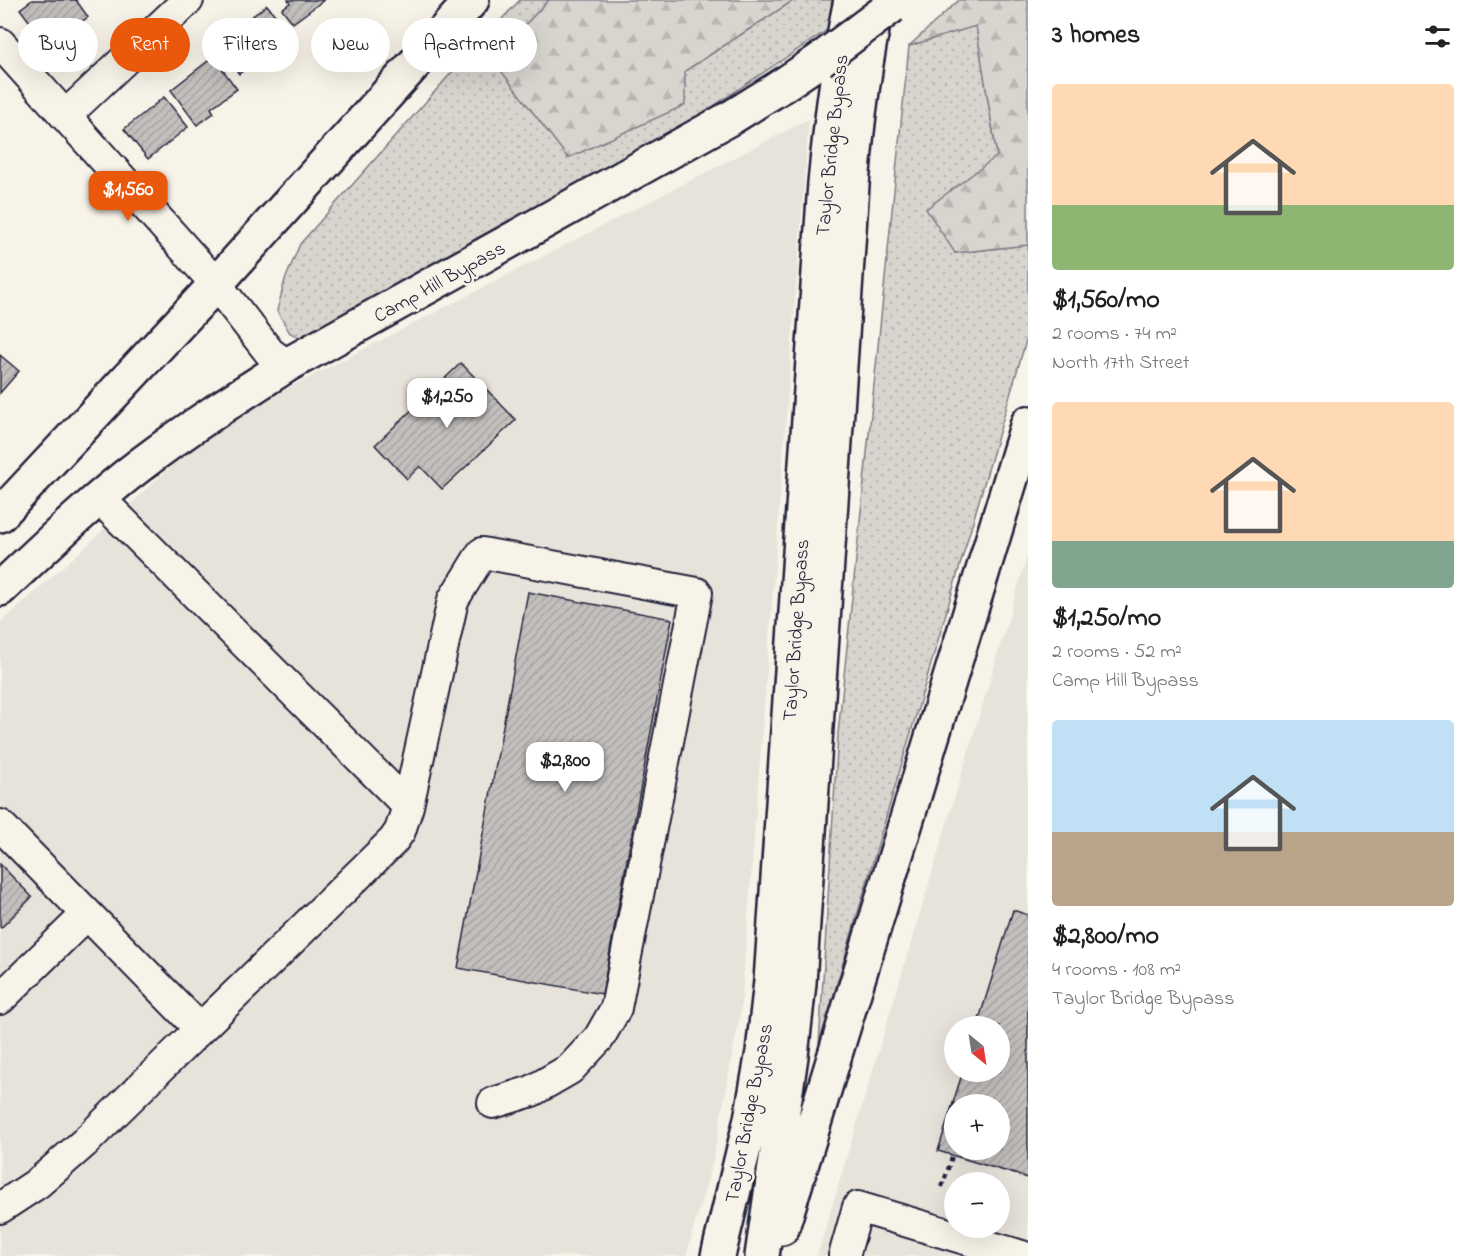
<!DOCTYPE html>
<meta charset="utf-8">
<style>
:root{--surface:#fff;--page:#f2f2f2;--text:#202124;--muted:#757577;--accent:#ea580c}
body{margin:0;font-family:"Indie Flower",sans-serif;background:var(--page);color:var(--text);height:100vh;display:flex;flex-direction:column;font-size:22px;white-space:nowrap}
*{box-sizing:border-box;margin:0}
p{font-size:20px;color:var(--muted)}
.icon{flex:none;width:33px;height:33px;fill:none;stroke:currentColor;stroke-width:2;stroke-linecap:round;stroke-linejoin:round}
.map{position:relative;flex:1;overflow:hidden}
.panel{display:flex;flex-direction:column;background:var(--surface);width:450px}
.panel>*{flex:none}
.guide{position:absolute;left:18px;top:18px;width:570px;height:54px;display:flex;gap:12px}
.needle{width:39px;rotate:150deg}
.buttons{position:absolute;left:944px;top:1016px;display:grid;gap:12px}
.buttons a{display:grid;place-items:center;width:66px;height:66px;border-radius:50%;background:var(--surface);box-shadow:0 6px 24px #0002;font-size:30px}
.price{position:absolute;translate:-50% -51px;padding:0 14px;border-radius:12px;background:#fff;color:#222;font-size:20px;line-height:39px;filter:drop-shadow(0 2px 3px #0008)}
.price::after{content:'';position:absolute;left:50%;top:36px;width:18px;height:14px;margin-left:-9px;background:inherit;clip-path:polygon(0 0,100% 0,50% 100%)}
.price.current{background:var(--accent);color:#fff}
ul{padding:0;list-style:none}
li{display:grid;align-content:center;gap:12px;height:318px;padding:0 24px}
li span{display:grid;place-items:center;height:186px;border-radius:6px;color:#555}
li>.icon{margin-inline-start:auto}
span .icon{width:108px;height:108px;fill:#fffc;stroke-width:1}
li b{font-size:26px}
h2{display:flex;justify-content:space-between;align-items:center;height:72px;padding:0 24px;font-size:26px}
.pill{padding:0 21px;border-radius:27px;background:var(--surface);box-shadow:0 6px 24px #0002;font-size:21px;line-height:54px}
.pill.current{background:var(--accent);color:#fff}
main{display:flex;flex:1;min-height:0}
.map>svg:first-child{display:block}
.built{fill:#e7e3db;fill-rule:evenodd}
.grass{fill:url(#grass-dots);stroke:#7d7c85;stroke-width:1.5}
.forest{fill:url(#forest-firs);stroke:#7d7c85;stroke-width:1.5}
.building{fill:url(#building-hatch);stroke:#22223b;stroke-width:1.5;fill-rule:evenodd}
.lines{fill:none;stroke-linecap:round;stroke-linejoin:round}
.minor-casing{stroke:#22223b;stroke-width:34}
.major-casing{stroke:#22223b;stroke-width:38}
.path{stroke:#22223b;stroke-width:4;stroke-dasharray:4.5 4.5;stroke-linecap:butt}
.minor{stroke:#f7f3e8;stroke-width:30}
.major{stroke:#f7f3e8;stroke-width:33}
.major-bridge-casing{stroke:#22223b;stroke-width:38;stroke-linecap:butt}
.major-bridge{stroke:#f7f3e8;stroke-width:33}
.labels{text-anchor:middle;stroke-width:5;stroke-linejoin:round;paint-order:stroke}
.street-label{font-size:20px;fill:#22223b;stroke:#f7f3e8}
</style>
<main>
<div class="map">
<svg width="1028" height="1256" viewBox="0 0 1028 1256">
<defs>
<pattern id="grass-dots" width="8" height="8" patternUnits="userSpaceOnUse" patternTransform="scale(1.5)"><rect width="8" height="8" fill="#d8d5cf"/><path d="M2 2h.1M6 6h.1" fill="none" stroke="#b9b7b3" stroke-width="1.8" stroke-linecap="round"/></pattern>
<pattern id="forest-firs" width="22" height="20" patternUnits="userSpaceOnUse" patternTransform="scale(1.5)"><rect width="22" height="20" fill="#d8d5cf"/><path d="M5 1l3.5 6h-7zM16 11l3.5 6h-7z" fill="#b9b7b3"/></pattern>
<pattern id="building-hatch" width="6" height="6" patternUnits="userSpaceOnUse" patternTransform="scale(1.5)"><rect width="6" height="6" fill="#c2bfbd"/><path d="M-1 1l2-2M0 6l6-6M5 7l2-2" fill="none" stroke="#a6a4a3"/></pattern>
</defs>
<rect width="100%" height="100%" fill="#f7f3e8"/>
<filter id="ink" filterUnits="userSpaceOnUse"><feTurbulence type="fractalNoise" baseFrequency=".0167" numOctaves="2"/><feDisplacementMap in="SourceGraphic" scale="12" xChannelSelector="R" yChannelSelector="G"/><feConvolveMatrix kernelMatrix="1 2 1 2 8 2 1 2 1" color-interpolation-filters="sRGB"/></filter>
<g filter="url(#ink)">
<!-- built -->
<path class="built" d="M809 119 741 1008 713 1160 686 1256H0V623L81 551 186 452 231 419 273 396Z
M1028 553V1256H817ZM954 1026H999V1071H954ZM954 1104H999V1149H954ZM954 1182H999V1227H954Z"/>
<!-- grass -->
<path class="grass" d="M520 0H549L493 59 685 71 794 0H835L827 30 688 123 304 339 290 333 277 311 285 280 300 244 461 62Z
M976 25 997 157 955 253 1028 245V334L819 1045 838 734 909 46Z"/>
<!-- forest -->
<path class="forest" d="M549 0H794L685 71V105L568 158 492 59Z
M959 0H1028V245L955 253 926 209 997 156 976 26 909 46Z"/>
<!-- building -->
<path class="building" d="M32 0H76L88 17 48 46 20 9Z
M288 0H324L293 23 282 9 290 3Z
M267 5 290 34 239 74 227 57 234 51 224 38Z
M213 57 237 89 211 108 214 113 197 125 171 90Z
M164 97 188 127 148 159 124 129Z
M0 355 19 371 0 393Z
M461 363 516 420 442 489 420 466 407 479 375 445Z
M528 592 672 619 602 994 458 968Z
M0 864 32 897 1 928 0 927Z
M1013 910 1028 915V1178L938 1151 963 1071H999V1026H977ZM954 1104H999V1149H954Z"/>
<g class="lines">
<!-- minor casing -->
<g class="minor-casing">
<path id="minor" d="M0 43 216 284 270 353 287 365
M65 116 188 0
M99 498 408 806
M0 825 200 1029 84 1143 38 1183 0 1208
M0 999 87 914
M200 1029 393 841 400 831 408 806 453 600 482 553 697 593 616 1008 599 1038 570 1069 532 1091 493 1103
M844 1256 858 1207 1022 1256"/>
</g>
<!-- major casing -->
<g class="major-casing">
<path id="major" d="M0 515 216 284 472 0
M0 589C45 547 90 503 140 465 187 429 237 397 287 365L732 117 777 89 820 60
M782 1228 1028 423
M718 1256 751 1119 763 1052 771 981 825 183C831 121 838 61 851 0
M762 1256 791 1056 799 983 852 185C857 122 864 63 878 1"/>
</g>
<!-- path -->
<path class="path" d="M942 1187 952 1157"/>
<!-- minor -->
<use href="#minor" class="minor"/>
<!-- major -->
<use href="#major" class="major"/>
<!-- major-bridge casing -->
<g class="major-bridge-casing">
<path id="major-bridge" d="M820 60 892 6"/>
</g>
<!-- major-bridge -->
<use href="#major-bridge" class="major-bridge"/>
</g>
</g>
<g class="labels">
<!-- street labels -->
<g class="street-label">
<text transform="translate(831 145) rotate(-84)" y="7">Taylor Bridge Bypass</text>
<text transform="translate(439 281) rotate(-29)" y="7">Camp Hill Bypass</text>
<text transform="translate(795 630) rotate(-86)" y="7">Taylor Bridge Bypass</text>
<text transform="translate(748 1113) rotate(-79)" y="7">Taylor Bridge Bypass</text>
</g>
</g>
</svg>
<div class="buttons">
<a><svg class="needle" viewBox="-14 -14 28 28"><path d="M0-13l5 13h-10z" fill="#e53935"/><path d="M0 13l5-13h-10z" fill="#757577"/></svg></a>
<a>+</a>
<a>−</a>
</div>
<b class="price current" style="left:128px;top:222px">$1,560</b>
<b class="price" style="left:447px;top:429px">$1,250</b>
<b class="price" style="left:565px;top:793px">$2,800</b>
<div class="guide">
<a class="pill">Buy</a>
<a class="pill current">Rent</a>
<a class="pill">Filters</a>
<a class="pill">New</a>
<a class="pill">Apartment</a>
</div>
</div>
<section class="panel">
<h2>3 homes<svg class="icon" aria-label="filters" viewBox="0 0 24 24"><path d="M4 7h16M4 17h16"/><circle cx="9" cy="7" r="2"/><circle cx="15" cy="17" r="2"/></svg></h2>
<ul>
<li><span style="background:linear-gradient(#ffd9b3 65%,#8fb573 0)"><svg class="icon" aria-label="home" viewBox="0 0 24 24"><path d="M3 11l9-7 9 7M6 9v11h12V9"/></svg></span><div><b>$1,560/mo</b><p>2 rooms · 74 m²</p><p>North 17th Street</p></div></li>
<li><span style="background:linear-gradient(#ffd9b3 75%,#7fa58c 0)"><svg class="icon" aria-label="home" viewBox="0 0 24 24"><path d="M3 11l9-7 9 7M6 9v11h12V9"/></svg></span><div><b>$1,250/mo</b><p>2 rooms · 52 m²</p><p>Camp Hill Bypass</p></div></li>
<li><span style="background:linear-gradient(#bfe0f5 60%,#b9a48a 0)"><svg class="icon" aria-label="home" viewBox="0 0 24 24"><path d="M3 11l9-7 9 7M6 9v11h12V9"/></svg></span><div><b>$2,800/mo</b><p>4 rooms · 108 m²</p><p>Taylor Bridge Bypass</p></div></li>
</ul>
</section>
</main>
